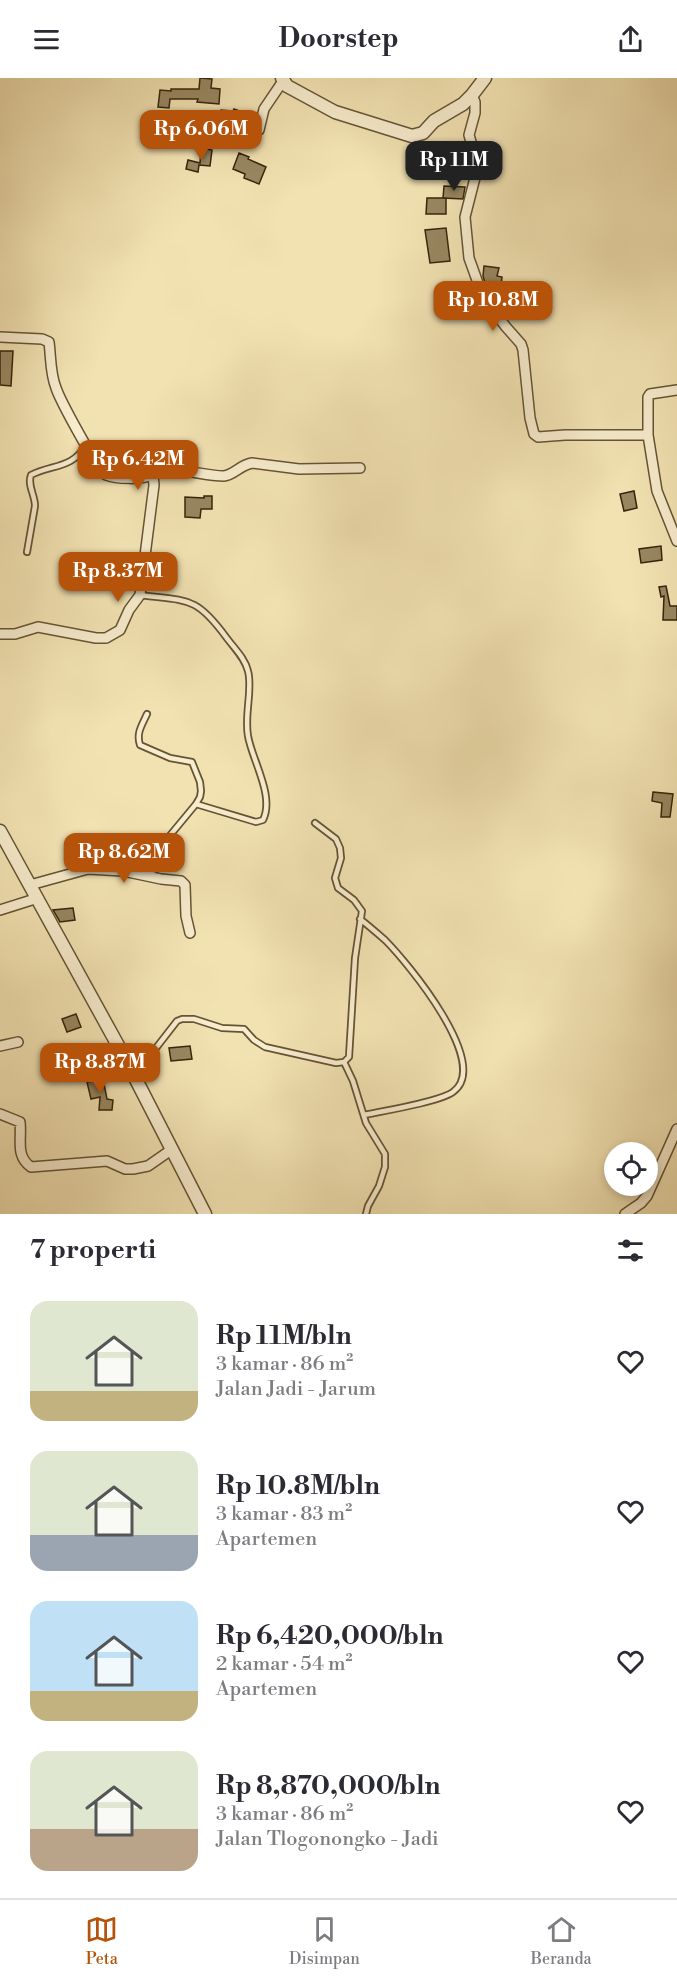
<!DOCTYPE html>
<html lang="id">
<meta charset="utf-8">
<style>
:root{--surface:#fff;--page:#f2f2f3;--text:#2b2b33;--muted:#7c7c81;--line:#e1e1e2;--accent:#b45309}
body{margin:0;font-family:"Libre Bodoni",serif;background:var(--page);color:var(--text);height:100vh;display:flex;flex-direction:column;font-size:22px;white-space:nowrap}
*{box-sizing:border-box;margin:0}
p{font-size:20px;color:var(--muted)}
.icon{flex:none;width:33px;height:33px;fill:none;stroke:currentColor;stroke-width:2;stroke-linecap:round;stroke-linejoin:round}
.map{position:relative;height:1136px;overflow:hidden}
.drawer{display:flex;flex-direction:column;background:var(--surface);flex:1}
.drawer>*{flex:none}
.buttons{position:absolute;left:604px;top:1064px;display:grid;gap:12px}
.buttons a{display:grid;place-items:center;width:54px;height:54px;border-radius:50%;background:var(--surface);box-shadow:0 3px 9px #0003;font-size:30px}
.price{position:absolute;translate:-50% -51px;padding:0 14px;border-radius:12px;background:var(--accent);color:#fff;font-size:20px;line-height:39px;filter:drop-shadow(0 2px 3px #0008)}
.price::after{content:'';position:absolute;left:50%;top:36px;width:18px;height:14px;margin-left:-9px;background:inherit;clip-path:polygon(0 0,100% 0,50% 100%)}
.price.selected{background:#222;color:#fff}
ul{padding:0;list-style:none}
li{display:flex;align-items:center;gap:18px;height:150px;padding:0 30px}
li span{display:grid;place-items:center;flex:none;width:168px;height:120px;border-radius:18px;color:#555}
li>.icon{margin-inline-start:auto}
span .icon{width:72px;height:72px;fill:#fffc;stroke-width:1}
li b{font-size:26px}
h2{display:flex;justify-content:space-between;align-items:center;height:72px;padding:0 30px;font-size:26px}
header{display:flex;justify-content:space-between;align-items:center;height:78px;padding:0 30px;background:var(--surface);font-size:27px;font-weight:700}
.tabs{display:flex;justify-content:space-around;align-items:center;height:84px;border-top:2px solid var(--line);background:var(--surface);font-size:16px;color:var(--muted)}
.tabs a{display:grid;justify-items:center;gap:3px}
.tabs .selected{color:var(--accent)}
.map>svg:first-child{display:block}
.building{fill:#988761;stroke:#36240a;stroke-width:1.5}
.lines{fill:none;stroke-linecap:round;stroke-linejoin:round}
.service-casing{stroke:#655434;stroke-width:8}
.minor-casing{stroke:#655434;stroke-width:12}
.tertiary-casing{stroke:#655434;stroke-width:15}
.service{stroke:#f7eccd;stroke-width:4.5}
.minor{stroke:#f7eccd;stroke-width:9}
.tertiary{stroke:#f7eccd;stroke-width:12}
</style>
<header><svg class="icon" aria-label="menu" viewBox="0 0 24 24"><path d="M4 6h16M4 12h16M4 18h16"/></svg>Doorstep<svg class="icon" aria-label="share" viewBox="0 0 24 24"><path d="M12 15V3M7 8l5-5 5 5M5 13v7h14v-7"/></svg></header>
<div class="map">
<svg width="677" height="1136" viewBox="0 0 677 1136">
<rect width="100%" height="100%" fill="#f2e2b2"/>
<filter id="stains"><feTurbulence type="fractalNoise" baseFrequency=".00333" numOctaves="4"/><feColorMatrix values="0 0 0 0 .2 0 0 0 0 .09 0 0 0 0 .02 0 0 0 .5 -.17"/></filter>
<radialGradient id="worn" r=".72"><stop offset=".6" stop-color="#630" stop-opacity="0"/><stop offset="1" stop-color="#630" stop-opacity=".3"/></radialGradient>
<!-- building -->
<path class="building" d="M200 0 212 1 211 10 220 11 219 26 197 24 198 21H170L169 30 158 29 160 12 171 13V11H199Z
M234 31 250 37 244 52 230 47 219 46 221 32 233 33Z
M201 70 212 72 210 88 199 87 198 94 186 91 188 82 200 85Z
M239 75 249 79 248 81 266 89 259 106 244 100 245 96 233 91Z
M444 108 465 109 463 121 443 120Z
M427 120H446V136H426Z
M446 150 450 183 430 185 425 152Z
M484 188 499 190 497 198 502 199 501 209 486 208 483 198Z
M0 273H13L11 308 0 307Z
M634 413 637 430 624 433 620 416Z
M204 418H212V431H201L200 440 185 439V419L204 420Z
M661 468 662 482 641 485 639 471Z
M666 508 670 528H677V542H663L664 518 661 519 659 509Z
M653 714 673 716 670 739H661L662 725 652 723Z
M73 830 75 842 60 844 53 832Z
M76 936 81 949 67 954 62 941Z
M190 968 192 981 171 983 169 970Z
M103 1001 107 1021 113 1022 112 1032H99L100 1019 91 1021 87 1004Z"/>
<g class="lines">
<!-- service casing -->
<g class="service-casing">
<path id="service" d="M27 474 35 428C35 417 27 407 31 397 53 386 72 391 86 367
M140 517C188 523 196 518 226 559 234 570 245 580 248 593 253 611 244 637 248 658 252 682 275 718 263 742L256 744 196 726
M145 795 155 792 164 783 167 761 196 726 200 719 201 713 200 704 192 684 170 680 140 667C136 655 142 647 147 636
M360 841C369 848 377 855 385 862 407 884 492 986 453 1014 439 1024 383 1033 364 1037
M126 982 156 970 177 943 182 941H194L222 950 244 951 254 962 265 969 336 985 344 984 349 979 355 880 362 833 354 822 338 810 335 800 341 780 340 770 336 761 315 745
M344 984 353 1003 366 1045 385 1076V1089L379 1108 368 1128 366 1136"/>
</g>
<!-- minor casing -->
<g class="minor-casing">
<path id="minor" d="M472 17 475 24V35L469 57 478 88 465 139 469 180 483 219 506 249 521 266 523 272 530 340 534 356 538 359 565 357H648
M259 52 264 31 283 3
M0 259 42 261 49 264C51 279 50 295 56 310 60 322 98 393 106 397 116 401 142 402 152 397 156 395 159 392 164 392 183 390 204 398 224 398 234 397 240 387 252 385L299 391 360 390
M677 312 650 316 648 319V357L657 413 677 463
M0 556H15L38 549 96 560H106L120 552 129 532 140 517 154 407 153 397
M30 807 88 791 123 793 161 801 181 803 185 807 186 838 190 855
M0 832 38 820
M0 968 18 964
M0 1036 20 1044C22 1061 15 1078 31 1089L107 1083 125 1091H133L148 1088 171 1072
M625 1136 641 1125 647 1118 677 1051"/>
</g>
<!-- tertiary casing -->
<g class="tertiary-casing">
<path id="tertiary" d="M282 0 287 8 335 34 412 58 423 55 434 43 463 26 472 17 485 0
M0 753 126 982 205 1136"/>
</g>
<!-- service -->
<use href="#service" class="service"/>
<!-- minor -->
<use href="#minor" class="minor"/>
<!-- tertiary -->
<use href="#tertiary" class="tertiary"/>
</g>
<rect width="100%" height="100%" filter="url(#stains)"/>
<rect width="100%" height="100%" fill="url(#worn)"/>
</svg>
<div class="buttons">
<a><svg class="icon" aria-label="locate" viewBox="0 0 24 24"><circle cx="12" cy="12" r="6"/><path d="M12 2v4M12 18v4M2 12h4M18 12h4"/></svg></a>
</div>
<b class="price" style="left:201px;top:83px">Rp 6.06M</b>
<b class="price selected" style="left:454px;top:114px">Rp 11M</b>
<b class="price" style="left:493px;top:254px">Rp 10.8M</b>
<b class="price" style="left:138px;top:413px">Rp 6.42M</b>
<b class="price" style="left:118px;top:525px">Rp 8.37M</b>
<b class="price" style="left:124px;top:806px">Rp 8.62M</b>
<b class="price" style="left:100px;top:1016px">Rp 8.87M</b>
</div>
<section class="drawer">
<h2>7 properti<svg class="icon" aria-label="filters" viewBox="0 0 24 24"><path d="M4 7h16M4 17h16"/><circle cx="9" cy="7" r="2"/><circle cx="15" cy="17" r="2"/></svg></h2>
<ul>
<li><span style="background:linear-gradient(#dfe7d0 75%,#c2b280 0)"><svg class="icon" aria-label="home" viewBox="0 0 24 24"><path d="M3 11l9-7 9 7M6 9v11h12V9"/></svg></span><div><b>Rp 11M/bln</b><p>3 kamar · 86 m²</p><p>Jalan Jadi - Jarum</p></div><svg class="icon" aria-label="heart" viewBox="0 0 24 24"><path d="M12 20l-8-8c-3-5 5-10 8-4 3-6 11-1 8 4z"/></svg></li>
<li><span style="background:linear-gradient(#dfe7d0 70%,#9aa5b1 0)"><svg class="icon" aria-label="home" viewBox="0 0 24 24"><path d="M3 11l9-7 9 7M6 9v11h12V9"/></svg></span><div><b>Rp 10.8M/bln</b><p>3 kamar · 83 m²</p><p>Apartemen</p></div><svg class="icon" aria-label="heart" viewBox="0 0 24 24"><path d="M12 20l-8-8c-3-5 5-10 8-4 3-6 11-1 8 4z"/></svg></li>
<li><span style="background:linear-gradient(#bfe0f5 75%,#c2b280 0)"><svg class="icon" aria-label="home" viewBox="0 0 24 24"><path d="M3 11l9-7 9 7M6 9v11h12V9"/></svg></span><div><b>Rp 6,420,000/bln</b><p>2 kamar · 54 m²</p><p>Apartemen</p></div><svg class="icon" aria-label="heart" viewBox="0 0 24 24"><path d="M12 20l-8-8c-3-5 5-10 8-4 3-6 11-1 8 4z"/></svg></li>
<li><span style="background:linear-gradient(#dfe7d0 65%,#b9a48a 0)"><svg class="icon" aria-label="home" viewBox="0 0 24 24"><path d="M3 11l9-7 9 7M6 9v11h12V9"/></svg></span><div><b>Rp 8,870,000/bln</b><p>3 kamar · 86 m²</p><p>Jalan Tlogonongko - Jadi</p></div><svg class="icon" aria-label="heart" viewBox="0 0 24 24"><path d="M12 20l-8-8c-3-5 5-10 8-4 3-6 11-1 8 4z"/></svg></li>
</ul>
</section>
<nav class="tabs">
<a class="selected"><svg class="icon" aria-label="map" viewBox="0 0 24 24"><path d="M3 6l6-2 6 2 6-2v14l-6 2-6-2-6 2zM9 4v14M15 6v14"/></svg>Peta</a>
<a><svg class="icon" aria-label="saved" viewBox="0 0 24 24"><path d="M7 4h10v16l-5-4-5 4z"/></svg>Disimpan</a>
<a><svg class="icon" aria-label="home" viewBox="0 0 24 24"><path d="M3 11l9-7 9 7M6 9v11h12V9"/></svg>Beranda</a>
</nav>
